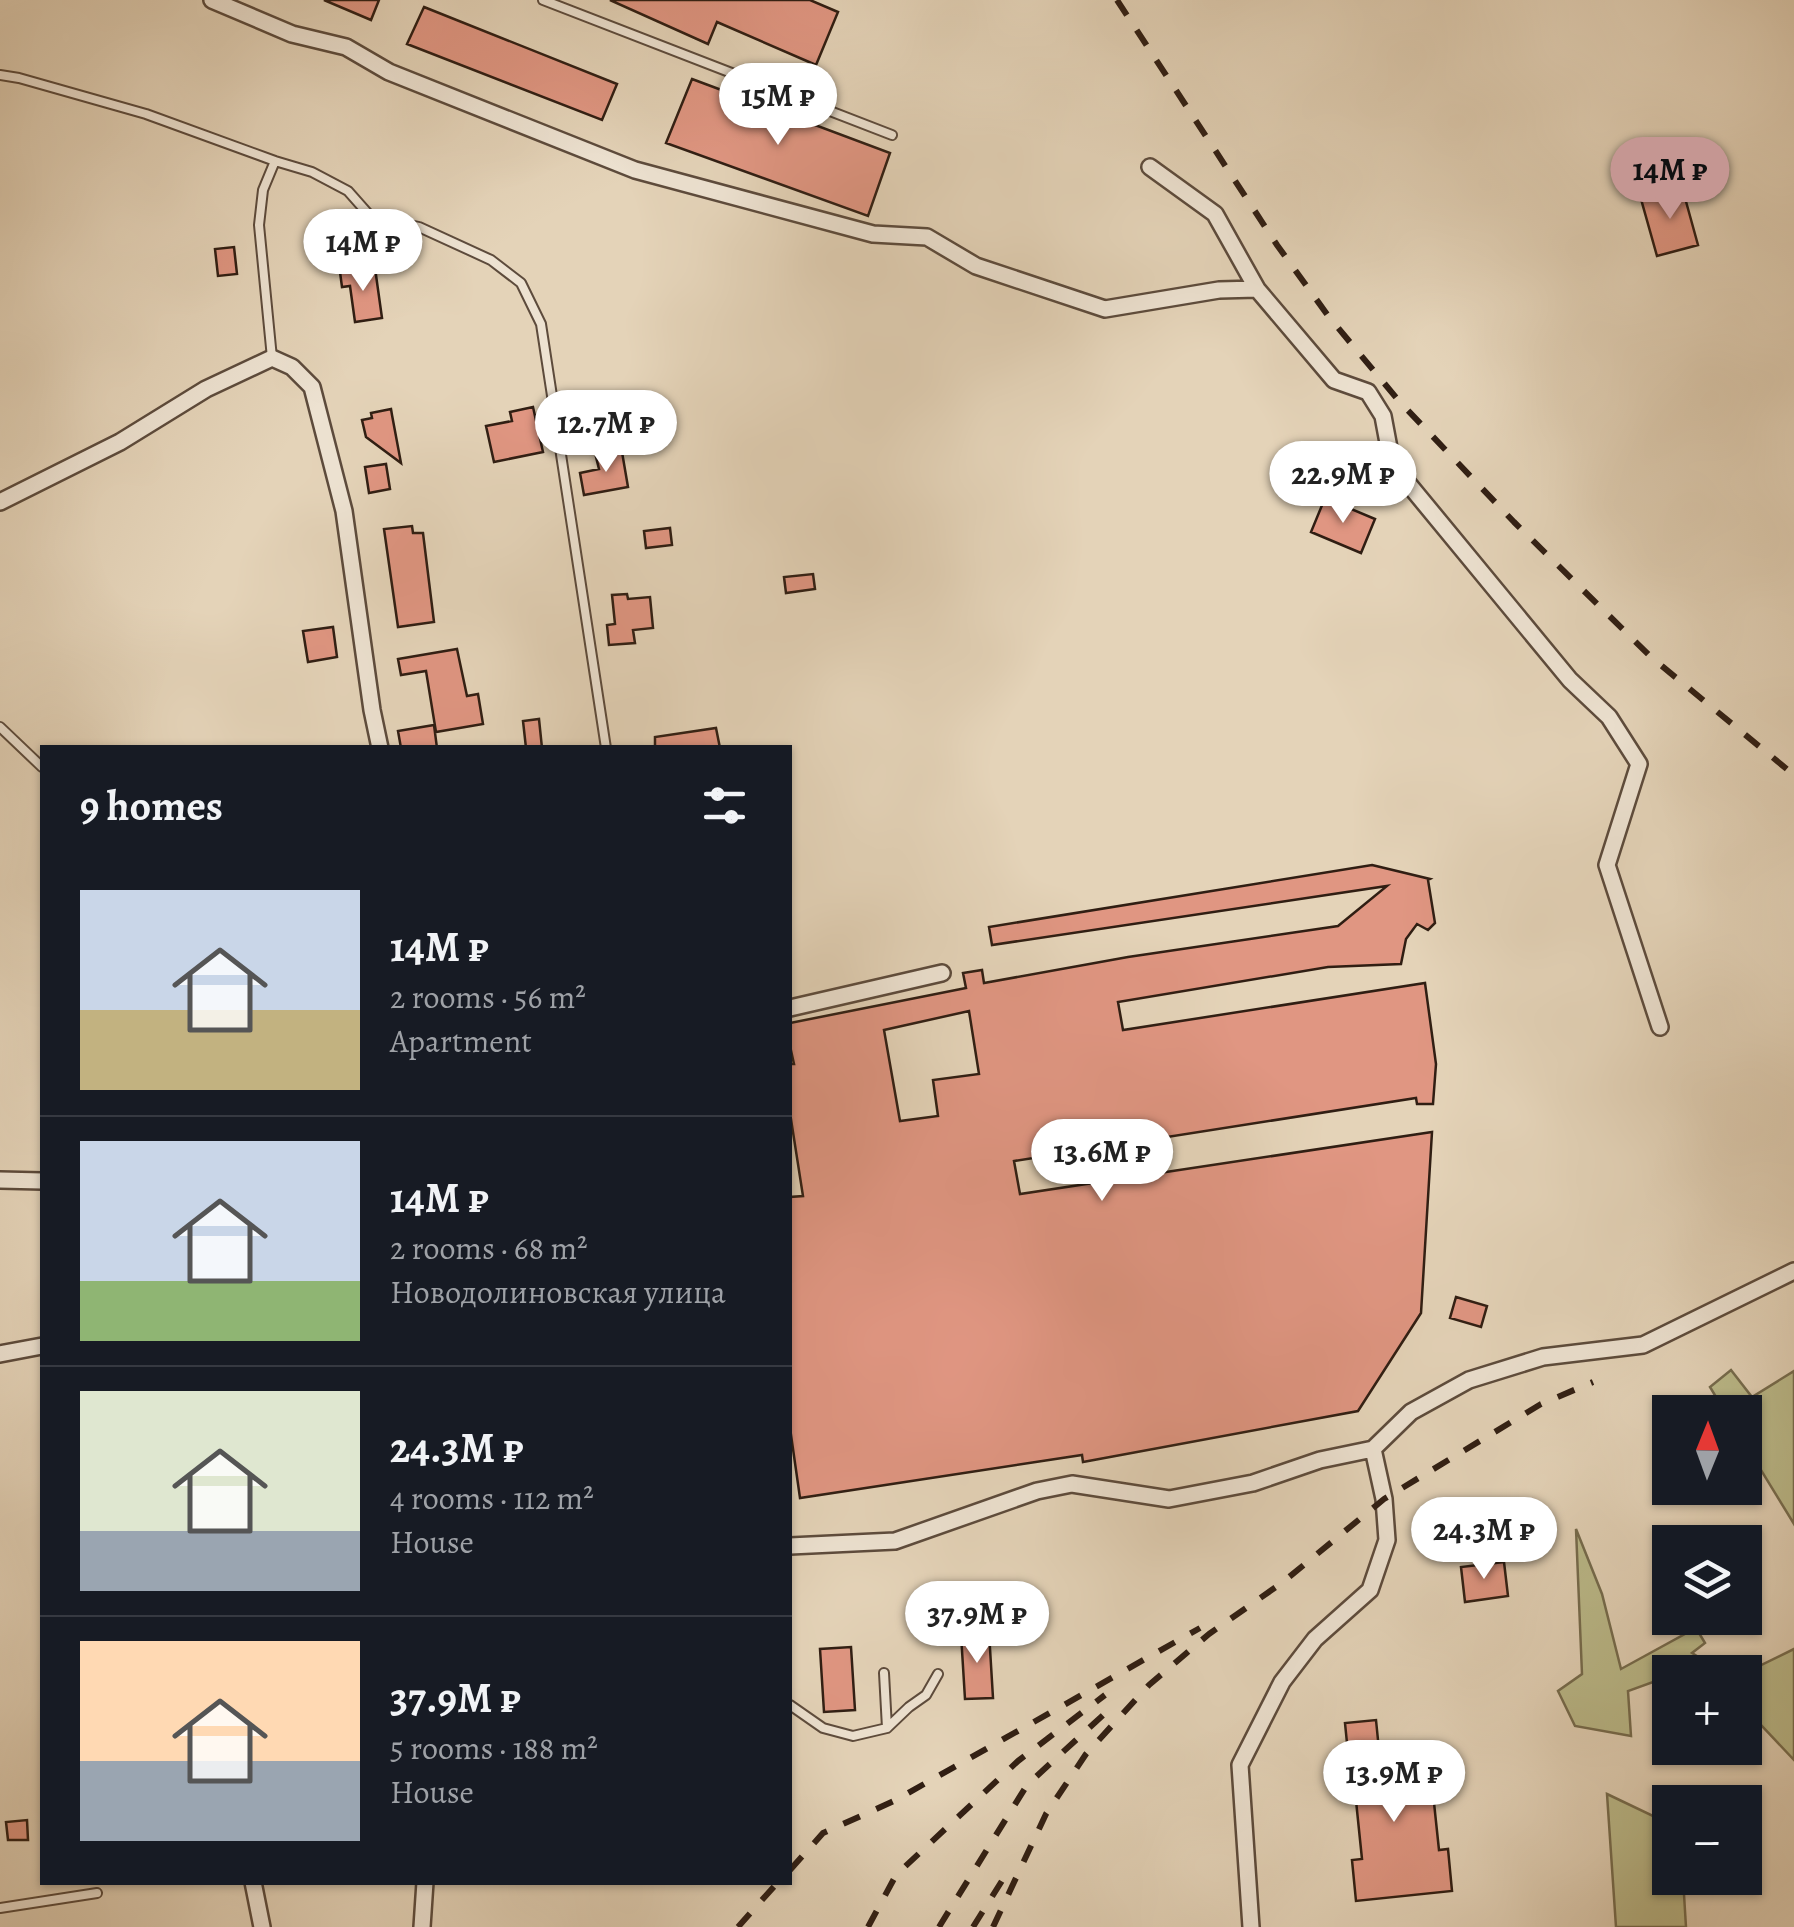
<!DOCTYPE html>
<meta charset="utf-8">
<style>
:root{--surface:#171b24;--page:#20242c;--text:#f1f3f6;--muted:#9ea1a6;--line:#363941;--accent:#c59692}
body{margin:0;font-family:Alegreya,serif;background:var(--page);color:var(--text);height:100vh;display:flex;flex-direction:column;font-size:38px;white-space:nowrap}
*{box-sizing:border-box;margin:0}
p{font-size:32px;color:var(--muted)}
.icon{flex:none;width:55px;height:55px;fill:none;stroke:currentColor;stroke-width:2;stroke-linecap:round;stroke-linejoin:round}
.map{position:relative;flex:1;overflow:hidden}
.sheet{position:absolute;left:40px;top:745px;width:752px;height:1140px;display:flex;flex-direction:column;background:var(--surface);border-radius:0px;box-shadow:0 2px 8px #0004}
.sheet>*{flex:none}
.needle{width:65px;rotate:1deg}
.tools{position:absolute;left:1652px;top:1395px;display:grid;gap:20px}
.tools a{display:grid;place-items:center;width:110px;height:110px;border-radius:0px;background:var(--surface);box-shadow:0 2px 8px #0004;font-size:50px}
.price{position:absolute;translate:-50% -85px;padding:0 22px;border-radius:35px;background:#fff;color:#222;font-size:32px;line-height:65px;filter:drop-shadow(0 2px 5px #0008)}
.price::after{content:'';position:absolute;left:50%;top:60px;width:30px;height:22px;margin-left:-15px;background:inherit;clip-path:polygon(0 0,100% 0,50% 100%)}
.price.active{background:var(--accent);color:#111}
ul{padding:0;list-style:none}
li{display:flex;align-items:center;gap:30px;height:250px;padding:0 40px}
li+li{border-top:2px solid var(--line)}
li span{display:grid;place-items:center;flex:none;width:280px;height:200px;border-radius:0px;color:#555}
li>.icon{margin-inline-start:auto}
span .icon{width:120px;height:120px;fill:#fffc;stroke-width:1}
li b{font-size:42px}
h2{display:flex;justify-content:space-between;align-items:center;height:120px;padding:0 40px;font-size:42px}
.map>svg:first-child{display:block}
.green{fill:#bbba8a;stroke:#766c4e;stroke-width:2.5}
.building{fill:#e09682;stroke:#301e13;stroke-width:2.5;fill-rule:evenodd}
.lines{fill:none;stroke-linecap:round;stroke-linejoin:round}
.service-casing{stroke:#5d4b3c;stroke-width:12}
.minor-casing{stroke:#5d4b3c;stroke-width:20}
.service{stroke:#ede2d1;stroke-width:8}
.minor{stroke:#ede2d1;stroke-width:15}
.rail{stroke:#301e13;stroke-width:6;stroke-dasharray:18 18;stroke-linecap:butt}
</style>
<div class="map">
<svg width="1794" height="1927" viewBox="0 0 1794 1927">
<rect width="100%" height="100%" fill="#e4d3b8"/>
<filter id="stains"><feTurbulence type="fractalNoise" baseFrequency=".002" numOctaves="4"/><feColorMatrix values="0 0 0 0 .2 0 0 0 0 .09 0 0 0 0 .02 0 0 0 .5 -.17"/></filter>
<radialGradient id="worn" r=".72"><stop offset=".6" stop-color="#630" stop-opacity="0"/><stop offset="1" stop-color="#630" stop-opacity=".3"/></radialGradient>
<!-- green -->
<path class="green" d="M1731 1370 1752 1397 1794 1371V1524L1745 1444V1412H1725L1710 1387Z
M1576 1529 1602 1594 1621 1669 1696 1628 1705 1643 1692 1653 1723 1672H1670V1686L1664 1678 1628 1691 1631 1736 1575 1726 1558 1691 1582 1674Z
M1794 1649V1760L1745 1708V1673Z
M1607 1794 1670 1824V1878H1683L1686 1927H1616Z"/>
<!-- building -->
<path class="building" d="M324 0H379L371 20Z
M610 0H810L838 12 816 65 717 22 708 44Z
M424 7 617 84 602 120 407 44Z
M692 79 890 153 868 216 666 143Z
M1682 187 1698 245 1657 256 1641 199Z
M234 247 237 274 218 276 215 249Z
M375 268 382 318 355 322 350 286 342 287 340 272Z
M533 407 543 452 494 462 486 426 512 421 510 412Z
M391 409 392 415 401 463 366 437 362 420 372 418 371 413Z
M622 452 628 487 584 495 580 473 599 469 596 457Z
M386 464 390 489 369 493 365 467Z
M1325 498 1375 519 1361 553 1311 532Z
M412 526 413 533H423L434 622 398 627 384 529Z
M670 528 672 545 646 548 644 531Z
M813 574 815 589 786 593 784 577Z
M627 594 628 599 650 597 653 628 633 630 635 643 609 645 607 625 615 624 612 595Z
M333 627 337 657 308 662 303 631Z
M457 649 467 696 478 694 483 724 436 732 426 671 401 675 398 659Z
M539 719 542 748H526L523 721Z
M434 725 437 748H401L398 731Z
M716 728 720 748H655V737Z
M1372 865 1430 879 1428 880 1435 923 1428 930 1417 924 1406 939 1401 964 1328 967 1118 1002 1123 1030 1425 983 1436 1064 1433 1104H1417L1416 1098 1014 1161 1020 1194 1432 1132 1421 1313 1358 1411 1083 1462 1082 1455 800 1498 790 1428V1197L803 1196 790 1113V1064H794L790 1046V1023L966 988 963 973 982 970 984 983 1128 957 1338 926 1387 886 992 945 989 927ZM969 1011 979 1074 933 1080 938 1116 900 1121 884 1030Z
M1456 1297 1487 1306 1481 1327 1450 1318Z
M1504 1562 1508 1596 1465 1602 1461 1567Z
M989 1632 993 1698 965 1699 961 1634Z
M851 1647 855 1710 824 1712 820 1649Z
M1376 1720 1381 1770 1430 1765 1439 1850 1448 1849 1452 1891 1356 1901 1352 1860 1362 1859 1351 1752 1348 1753 1345 1723Z
M27 1820 28 1840H8L6 1822Z"/>
<g class="lines">
<!-- service casing -->
<g class="service-casing">
<path id="service" d="M543 0 892 135
M0 75 19 78 146 114 275 161 312 172 348 191 371 217 419 227 491 260 521 283 541 324 606 748
M272 358 259 225 263 190 275 161
M0 727 42 767
M884 1673 887 1728
M790 1705 823 1728 853 1736 887 1728 909 1707 926 1695 938 1674
M0 1908 97 1893"/>
</g>
<!-- minor casing -->
<g class="minor-casing">
<path id="minor" d="M212 0 292 34 346 47 389 72 635 170 873 234 927 237 976 266 1105 309 1219 290 1257 289
M1150 167 1215 214 1257 289 1334 380 1368 392 1383 416 1392 464 1570 680 1609 717 1639 764 1607 865 1660 1027
M0 502 120 442 206 389 272 358 292 367 312 387 344 511 372 710 380 748
M790 1008 942 973
M0 1180 42 1181
M0 1354 42 1346
M790 1546 895 1541 1037 1491 1072 1484 1169 1499 1253 1483 1320 1460 1373 1449 1411 1412 1469 1380 1543 1357 1643 1345 1794 1271
M253 1882 262 1927
M422 1927 425 1882
M1251 1927 1240 1765 1282 1682 1315 1639 1370 1590 1387 1540 1384 1499 1373 1449"/>
</g>
<!-- service -->
<use href="#service" class="service"/>
<!-- minor -->
<use href="#minor" class="minor"/>
<!-- rail -->
<path class="rail" d="M1117 0 1277 245 1329 317 1399 401 1514 522 1651 657 1794 775
M790 1870 823 1833 894 1801 1200 1628
M738 1927 778 1882
M868 1927 896 1875 1018 1761 1105 1695
M939 1927 1027 1785 1113 1706
M973 1927 1005 1876
M993 1927 1046 1814 1086 1754 1149 1685 1209 1634 1283 1582 1384 1499 1541 1404 1593 1382"/>
</g>
<rect width="100%" height="100%" filter="url(#stains)"/>
<rect width="100%" height="100%" fill="url(#worn)"/>
</svg>
<div class="tools">
<a><svg class="needle" viewBox="-14 -14 28 28"><path d="M0-13l5 13h-10z" fill="#e53935"/><path d="M0 13l5-13h-10z" fill="#9ea1a6"/></svg></a>
<a><svg class="icon" aria-label="layers" viewBox="0 0 24 24"><path d="M12 4l9 5-9 5-9-5zM3 14l9 5 9-5"/></svg></a>
<a>+</a>
<a>−</a>
</div>
<b class="price" style="left:778px;top:148px">15M ₽</b>
<b class="price active" style="left:1670px;top:222px">14M ₽</b>
<b class="price" style="left:363px;top:294px">14M ₽</b>
<b class="price" style="left:606px;top:475px">12.7M ₽</b>
<b class="price" style="left:1343px;top:526px">22.9M ₽</b>
<b class="price" style="left:1102px;top:1204px">13.6M ₽</b>
<b class="price" style="left:1484px;top:1582px">24.3M ₽</b>
<b class="price" style="left:977px;top:1666px">37.9M ₽</b>
<b class="price" style="left:1394px;top:1825px">13.9M ₽</b>
<section class="sheet">
<h2>9 homes<svg class="icon" aria-label="filters" viewBox="0 0 24 24"><path d="M4 7h16M4 17h16"/><circle cx="9" cy="7" r="2"/><circle cx="15" cy="17" r="2"/></svg></h2>
<ul>
<li><span style="background:linear-gradient(#c9d6e8 60%,#c2b280 0)"><svg class="icon" aria-label="home" viewBox="0 0 24 24"><path d="M3 11l9-7 9 7M6 9v11h12V9"/></svg></span><div><b>14M ₽</b><p>2 rooms · 56 m²</p><p>Apartment</p></div></li>
<li><span style="background:linear-gradient(#c9d6e8 70%,#8fb573 0)"><svg class="icon" aria-label="home" viewBox="0 0 24 24"><path d="M3 11l9-7 9 7M6 9v11h12V9"/></svg></span><div><b>14M ₽</b><p>2 rooms · 68 m²</p><p>Новодолиновская улица</p></div></li>
<li><span style="background:linear-gradient(#dfe7d0 70%,#9aa5b1 0)"><svg class="icon" aria-label="home" viewBox="0 0 24 24"><path d="M3 11l9-7 9 7M6 9v11h12V9"/></svg></span><div><b>24.3M ₽</b><p>4 rooms · 112 m²</p><p>House</p></div></li>
<li><span style="background:linear-gradient(#ffd9b3 60%,#9aa5b1 0)"><svg class="icon" aria-label="home" viewBox="0 0 24 24"><path d="M3 11l9-7 9 7M6 9v11h12V9"/></svg></span><div><b>37.9M ₽</b><p>5 rooms · 188 m²</p><p>House</p></div></li>
</ul>
</section>
</div>
